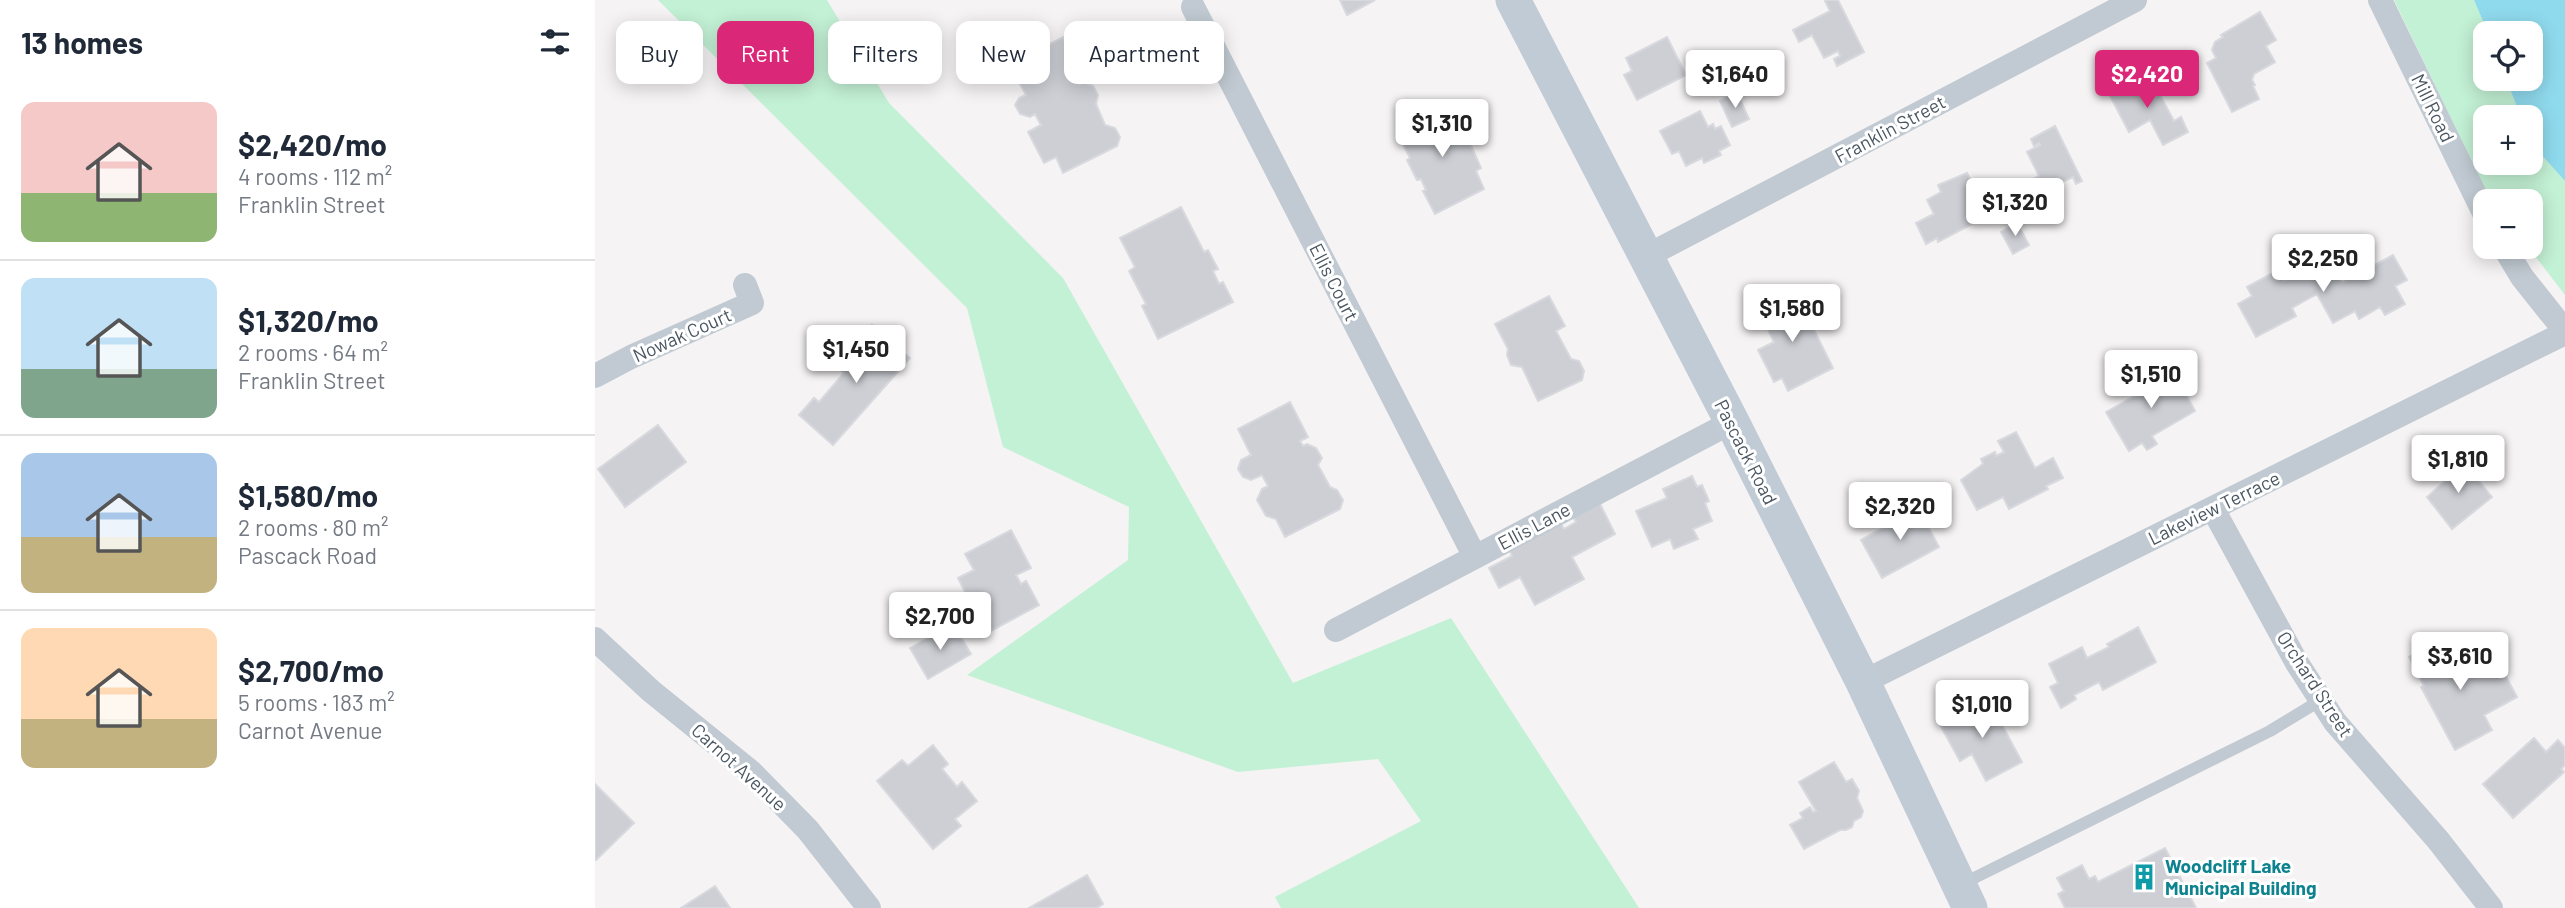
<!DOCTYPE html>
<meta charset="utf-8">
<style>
:root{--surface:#fff;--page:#f6f6f7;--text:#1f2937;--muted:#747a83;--line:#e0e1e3;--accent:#db2777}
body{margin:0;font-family:Barlow,sans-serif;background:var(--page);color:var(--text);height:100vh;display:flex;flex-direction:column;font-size:26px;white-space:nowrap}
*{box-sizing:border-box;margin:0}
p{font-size:23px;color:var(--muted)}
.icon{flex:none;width:38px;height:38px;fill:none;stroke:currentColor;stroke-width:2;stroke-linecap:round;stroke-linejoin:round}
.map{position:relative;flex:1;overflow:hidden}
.panel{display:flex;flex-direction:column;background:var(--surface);width:595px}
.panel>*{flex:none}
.hud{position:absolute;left:21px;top:21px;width:665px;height:63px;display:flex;gap:14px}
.controls{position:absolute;left:1878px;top:21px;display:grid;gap:14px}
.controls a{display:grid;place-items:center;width:70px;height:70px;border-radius:14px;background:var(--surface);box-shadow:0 4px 18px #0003;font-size:35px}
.price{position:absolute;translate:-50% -60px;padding:0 16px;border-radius:7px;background:#fff;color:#222;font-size:23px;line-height:46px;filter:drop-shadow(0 2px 4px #0008)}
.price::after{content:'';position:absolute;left:50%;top:42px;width:21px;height:16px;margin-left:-10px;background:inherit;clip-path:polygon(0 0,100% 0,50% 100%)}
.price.selected{background:var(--accent);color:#fff}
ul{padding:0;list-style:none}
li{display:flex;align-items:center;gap:21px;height:175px;padding:0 21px}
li+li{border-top:2px solid var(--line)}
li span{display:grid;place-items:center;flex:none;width:196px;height:140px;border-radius:14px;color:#555}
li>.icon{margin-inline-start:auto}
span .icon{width:84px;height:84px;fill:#fffc;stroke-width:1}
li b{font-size:30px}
h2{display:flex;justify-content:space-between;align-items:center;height:84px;padding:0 21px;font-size:30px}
.chip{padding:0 24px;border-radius:14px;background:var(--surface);box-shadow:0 4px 18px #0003;font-size:24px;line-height:63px}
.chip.selected{background:var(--accent);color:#fff}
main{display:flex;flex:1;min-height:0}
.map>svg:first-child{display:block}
.green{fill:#c3f1d5}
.water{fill:#90daee}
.building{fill:#cdcfd5;stroke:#d7d9de;stroke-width:2}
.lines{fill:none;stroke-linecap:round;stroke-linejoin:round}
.lane{stroke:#c1cad2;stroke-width:12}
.street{stroke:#c1cad2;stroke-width:24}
.secondary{stroke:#c1cbd6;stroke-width:35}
.labels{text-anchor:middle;stroke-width:6;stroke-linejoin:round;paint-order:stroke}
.street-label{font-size:19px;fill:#4a5661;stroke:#fff}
.culture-label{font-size:19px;font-weight:bold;fill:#0d838f;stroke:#fff;text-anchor:start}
</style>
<main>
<section class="panel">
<h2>13 homes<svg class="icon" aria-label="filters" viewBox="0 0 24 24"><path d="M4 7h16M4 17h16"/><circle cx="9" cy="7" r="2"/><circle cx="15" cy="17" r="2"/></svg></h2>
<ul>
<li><span style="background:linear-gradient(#f6c9c9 65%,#8fb573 0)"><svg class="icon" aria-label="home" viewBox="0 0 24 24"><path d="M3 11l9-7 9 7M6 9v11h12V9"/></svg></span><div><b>$2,420/mo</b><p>4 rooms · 112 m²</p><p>Franklin Street</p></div></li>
<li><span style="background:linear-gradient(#bfe0f5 65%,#7fa58c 0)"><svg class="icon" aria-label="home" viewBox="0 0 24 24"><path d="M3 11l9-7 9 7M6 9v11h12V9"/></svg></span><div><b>$1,320/mo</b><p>2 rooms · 64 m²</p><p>Franklin Street</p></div></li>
<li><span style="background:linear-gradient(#a9c7e8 60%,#c2b280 0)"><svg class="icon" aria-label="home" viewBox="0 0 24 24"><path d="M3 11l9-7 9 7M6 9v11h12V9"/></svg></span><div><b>$1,580/mo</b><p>2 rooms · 80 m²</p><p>Pascack Road</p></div></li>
<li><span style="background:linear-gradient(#ffd9b3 65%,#c2b280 0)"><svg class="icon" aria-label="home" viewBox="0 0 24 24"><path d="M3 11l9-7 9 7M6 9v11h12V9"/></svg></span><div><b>$2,700/mo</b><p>5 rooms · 183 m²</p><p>Carnot Avenue</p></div></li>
</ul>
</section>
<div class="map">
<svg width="1970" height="908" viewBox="0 0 1970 908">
<rect width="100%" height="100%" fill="#f5f3f3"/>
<!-- green -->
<path class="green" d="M63 0H232L294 103 468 278 698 683 856 618 1044 908H686L680 897 826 821 783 759 643 772 372 675 533 560 534 507 408 447 372 308Z
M1799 0H1879L1893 33H1890V79H1911L1926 117H1890V163H1936V140L1970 181V295L1933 247H1936V201H1898L1892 193Z"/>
<!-- water -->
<path class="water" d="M1879 0H1970V181L1936 143V117H1926L1911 79H1936V33H1893Z"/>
<!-- building -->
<path class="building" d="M745 0H780L752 15Z
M1232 0H1243L1269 52 1242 66 1239 59 1245 56 1243 51 1229 58 1217 35 1204 42 1198 30 1235 11 1230 1Z
M1665 12 1681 40 1671 46 1680 62 1659 74 1657 80 1660 85 1658 86 1664 99 1637 112 1612 63 1621 58 1617 50 1620 42 1628 37 1626 35Z
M468 37 486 71 480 74 485 84 488 82 498 86 503 95 501 104 510 125 520 128 525 137 522 146 468 173 461 157 449 163 433 132 446 125 440 114 435 117 425 114 420 105 424 98 431 95 415 65Z
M1072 37 1091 75 1042 100 1029 75 1037 71 1031 58Z
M1554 75 1579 121 1586 117 1593 132 1568 145 1555 120 1534 132 1515 96Z
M1142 93 1154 119 1137 127 1125 101Z
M858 105 886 168 881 171 889 189 840 214 828 191 831 190 826 179 822 180 812 160 815 158 802 133Z
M1105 111 1113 127 1118 124 1120 129 1126 126 1135 145 1124 151 1126 155 1109 163 1107 158 1091 166 1084 151 1077 154 1065 131Z
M1460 126 1487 181 1481 184 1478 177 1452 189 1458 202 1446 208 1433 182 1444 176 1432 152 1445 145 1444 143 1439 146 1436 139Z
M1372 173 1394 215 1343 242 1342 238 1331 244 1321 223 1339 214 1332 200 1346 192 1343 185Z
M586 207 609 252 613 250 623 269 618 271 624 284 628 282 638 302 563 339 547 306 551 304 534 271 540 267 525 238Z
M1422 223 1434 245 1418 254 1406 232Z
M1798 255 1812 280 1800 286 1810 304 1790 315 1785 307 1764 319 1760 311 1738 323 1722 294 1697 308 1701 316 1661 337 1643 304 1657 296 1652 287 1683 270 1689 281 1720 265 1740 271 1747 283Z
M1200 292 1238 368 1193 391 1187 378 1179 382 1163 350 1179 342 1164 311Z
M954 296 970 326 961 331 976 359 984 361 989 371 987 380 943 401 927 367 916 365 912 355 913 349 900 324Z
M277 325 315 358 238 445 204 415 219 398 224 402 249 373 241 366Z
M1574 364 1600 411 1557 436 1562 444 1552 450 1547 443 1534 451 1511 412 1552 389 1547 380Z
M695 402 713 437 705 441 708 446 712 444 721 448 727 458 723 465 735 487 742 490 748 500 745 509 690 537 681 519 671 516 662 500 667 489 673 486 667 475 656 480 648 477 643 469 646 460 656 455 643 429Z
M63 425 91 462 30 507 3 469Z
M1421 432 1440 468 1458 458 1468 478 1451 486 1453 489 1414 509 1408 497 1382 510 1366 480 1388 464 1386 459 1400 452 1401 456 1409 452 1403 441Z
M1855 460 1867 474 1874 469 1897 497 1857 529 1832 497 1850 481 1842 472Z
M1097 476 1102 487 1107 485 1114 501 1110 503 1117 521 1098 529 1103 539 1079 549 1075 539 1057 547 1041 511 1072 498 1068 489Z
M1005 504 1020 534 977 557 989 579 940 605 925 577 904 588 894 568 917 556 915 551 966 524 969 529 981 522 978 517Z
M1304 509 1310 519 1325 511 1344 547 1287 578 1266 540 1292 526 1287 518Z
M416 530 436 568 421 575 426 584 431 581 444 605 396 631 377 594 372 596 363 578 379 570 370 554Z
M1543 627 1561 662 1508 690 1504 682 1479 695 1481 699 1466 708 1455 687 1463 683 1454 664 1487 647 1492 658 1514 647 1512 644Z
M361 629 376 654 333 679 315 648 345 631 348 636Z
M1849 638 1855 650 1861 647 1874 670 1867 674 1871 680 1904 663 1922 697 1889 715 1897 730 1860 750 1826 687 1829 686 1814 657Z
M1393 699 1427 762 1391 781 1377 754 1365 761 1345 725Z
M1939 738 1951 752 1963 740 1970 748V765L1966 769 1969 772 1918 818 1888 784Z
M338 745 353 764 347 769 362 787 367 782 382 801 360 819 366 826 338 849 282 781 307 760 313 766Z
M1239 762 1251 782 1257 779 1264 791 1262 798 1268 811 1266 817 1259 821 1257 827 1251 830H1245L1209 849 1195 825 1208 818 1205 813 1215 807 1218 812 1221 811 1204 782Z
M0 784 39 823 1 860 0 859Z
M1570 848 1601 908H1470L1463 894 1469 891 1462 878 1487 865 1494 879 1500 876 1503 882Z
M492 875 508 904 502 908H434Z
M120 886 135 908H86Z"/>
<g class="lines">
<!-- lane -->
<path class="lane" d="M1365 885 1675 731 1726 700"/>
<!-- street -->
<path class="street" d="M1785 0 1890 215
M598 7 880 557
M1909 247 1927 277 1970 331
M1050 257 1540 0
M0 376 36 357 157 303 150 285
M1618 509 1702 663 1740 722 1843 840 1896 908
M741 630 1137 422
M0 639 56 691 155 771 213 830 274 908
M1268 682 1970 333"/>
<!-- secondary -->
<path class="secondary" d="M918 0 1137 422 1268 682 1375 908"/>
</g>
<!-- icons -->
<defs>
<g id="building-bare" transform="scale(2.1)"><path d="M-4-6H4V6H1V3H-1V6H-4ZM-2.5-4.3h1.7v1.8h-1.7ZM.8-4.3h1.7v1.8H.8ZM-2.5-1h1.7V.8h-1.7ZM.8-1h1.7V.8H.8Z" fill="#0f9aa8" stroke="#fff" stroke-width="2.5" paint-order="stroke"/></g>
</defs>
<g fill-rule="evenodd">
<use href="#building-bare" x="1549" y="877"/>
</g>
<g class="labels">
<!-- street labels -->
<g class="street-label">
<text transform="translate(1838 108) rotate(64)" y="7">Mill Road</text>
<text transform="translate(1295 129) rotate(-28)" y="7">Franklin Street</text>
<text transform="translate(739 282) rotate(63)" y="7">Ellis Court</text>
<text transform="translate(87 335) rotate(-24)" y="7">Nowak Court</text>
<text transform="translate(1151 452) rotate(63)" y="7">Pascack Road</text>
<text transform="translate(1619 508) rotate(-26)" y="7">Lakeview Terrace</text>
<text transform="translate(939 526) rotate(-28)" y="7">Ellis Lane</text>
<text transform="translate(1720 684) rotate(57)" y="7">Orchard Street</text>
<text transform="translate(144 767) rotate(42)" y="7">Carnot Avenue</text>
</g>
<!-- culture labels -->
<g class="culture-label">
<text x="1570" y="873">Woodcliff Lake<tspan x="1570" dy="22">Municipal Building</tspan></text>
</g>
</g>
</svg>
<div class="controls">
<a><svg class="icon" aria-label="locate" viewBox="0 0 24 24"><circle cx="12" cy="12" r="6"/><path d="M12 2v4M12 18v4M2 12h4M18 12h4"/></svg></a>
<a>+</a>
<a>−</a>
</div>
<b class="price" style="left:1140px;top:110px">$1,640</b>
<b class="price selected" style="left:1552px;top:110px">$2,420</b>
<b class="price" style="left:847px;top:159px">$1,310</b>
<b class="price" style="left:1420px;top:238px">$1,320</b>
<b class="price" style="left:1728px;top:294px">$2,250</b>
<b class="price" style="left:1197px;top:344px">$1,580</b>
<b class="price" style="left:261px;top:385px">$1,450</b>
<b class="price" style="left:1556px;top:410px">$1,510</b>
<b class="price" style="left:1863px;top:495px">$1,810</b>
<b class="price" style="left:1305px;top:542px">$2,320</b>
<b class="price" style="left:345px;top:652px">$2,700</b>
<b class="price" style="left:1865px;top:692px">$3,610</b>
<b class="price" style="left:1387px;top:740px">$1,010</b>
<div class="hud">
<a class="chip">Buy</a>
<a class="chip selected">Rent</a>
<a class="chip">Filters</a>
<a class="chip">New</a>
<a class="chip">Apartment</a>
</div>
</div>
</main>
